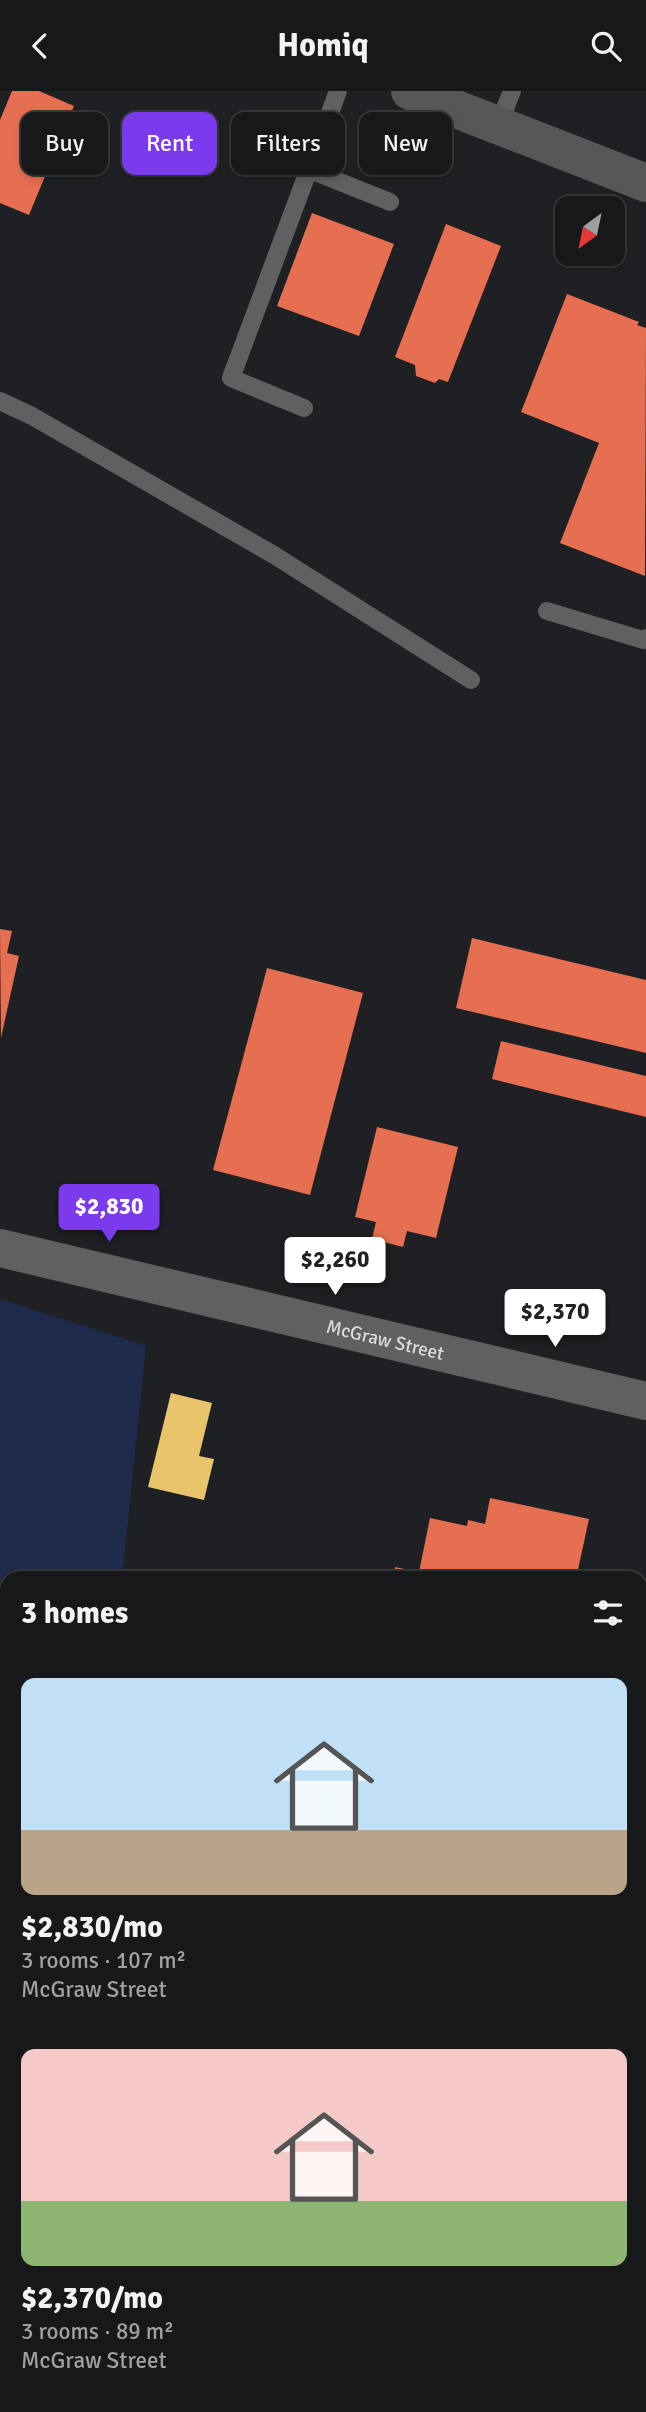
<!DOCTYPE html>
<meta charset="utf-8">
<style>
:root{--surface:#16181a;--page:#1f2123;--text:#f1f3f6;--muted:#9ea0a2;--line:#353739;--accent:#7c3aed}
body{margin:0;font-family:Signika,sans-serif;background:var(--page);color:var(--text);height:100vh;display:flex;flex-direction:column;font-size:26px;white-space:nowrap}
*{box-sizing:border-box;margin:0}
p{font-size:23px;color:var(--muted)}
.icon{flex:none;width:38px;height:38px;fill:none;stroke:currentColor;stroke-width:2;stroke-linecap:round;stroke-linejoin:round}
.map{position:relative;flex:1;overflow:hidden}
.sheet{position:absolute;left:0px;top:1480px;width:648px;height:842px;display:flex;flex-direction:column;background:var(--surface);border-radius:21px 21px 0 0;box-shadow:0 4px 10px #0003,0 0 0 2px var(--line)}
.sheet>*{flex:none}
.guide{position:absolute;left:21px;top:21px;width:606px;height:63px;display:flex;gap:14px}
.needle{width:46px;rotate:213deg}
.buttons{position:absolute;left:555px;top:105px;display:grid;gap:14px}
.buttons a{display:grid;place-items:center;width:70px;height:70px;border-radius:14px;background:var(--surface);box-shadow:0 4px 10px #0003,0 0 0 2px var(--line);font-size:35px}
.price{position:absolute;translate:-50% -60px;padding:0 16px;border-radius:7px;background:#fff;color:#222;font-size:23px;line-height:46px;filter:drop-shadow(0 2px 4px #0008)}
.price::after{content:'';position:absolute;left:50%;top:42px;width:21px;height:16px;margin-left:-10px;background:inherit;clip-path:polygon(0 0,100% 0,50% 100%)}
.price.selected{background:var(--accent);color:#fff}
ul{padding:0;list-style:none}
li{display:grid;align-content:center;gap:14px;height:371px;padding:0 21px}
li span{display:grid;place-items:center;height:217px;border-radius:14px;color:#555}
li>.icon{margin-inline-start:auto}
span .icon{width:126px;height:126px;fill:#fffc;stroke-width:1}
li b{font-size:30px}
h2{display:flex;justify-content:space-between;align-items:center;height:84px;padding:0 21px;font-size:30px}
.tag{padding:0 24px;border-radius:14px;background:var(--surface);box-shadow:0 4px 10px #0003,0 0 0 2px var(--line);font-size:24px;line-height:63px}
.tag.selected{background:var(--accent);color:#fff}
header{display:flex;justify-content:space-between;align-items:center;height:91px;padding:0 21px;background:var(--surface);font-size:32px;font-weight:700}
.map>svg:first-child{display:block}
.green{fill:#1f2b4b}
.homes{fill:#e9c46a}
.shops{fill:#e76f51}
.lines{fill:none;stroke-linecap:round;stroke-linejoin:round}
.service{stroke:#5f6061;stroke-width:18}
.minor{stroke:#5f6061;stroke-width:35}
.tertiary{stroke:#5f6061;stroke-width:38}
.primary{stroke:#555759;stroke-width:38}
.labels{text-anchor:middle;stroke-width:7;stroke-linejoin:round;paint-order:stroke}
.street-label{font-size:19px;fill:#d8dade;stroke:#13151b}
</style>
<header><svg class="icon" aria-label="back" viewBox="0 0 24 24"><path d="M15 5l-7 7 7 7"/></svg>Homiq<svg class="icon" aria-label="search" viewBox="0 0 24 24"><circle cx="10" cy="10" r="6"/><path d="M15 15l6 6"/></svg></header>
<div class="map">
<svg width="646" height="2321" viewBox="0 0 646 2321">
<rect width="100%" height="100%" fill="#1e2023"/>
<!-- green -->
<path class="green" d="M0 1208 146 1255 122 1487 7 1488V1569L0 1566Z
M0 2103 7 2104V2256H0Z
M646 2112V2270L641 2272 640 2114Z"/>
<!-- homes -->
<path class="homes" d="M171 1302 212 1312 199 1365 214 1368 204 1409 148 1396Z
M0 1586 7 1588V1644L0 1643Z
M0 1839 7 1841 6 1884 0 1883Z
M0 2025 7 2026V2058H0Z"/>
<!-- shops -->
<path class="shops" d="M12 0H39L74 15 29 124 0 112V29Z
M312 122 394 153 359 245 277 215Z
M446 133 501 155 448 291 439 288 435 292 416 285 415 274 395 266Z
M567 203 639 231 637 234 646 237 645 485 560 452 599 352 521 321Z
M0 838 12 840 7 862 19 865 1 947Z
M472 847 646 889V962L456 917Z
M267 877 363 902 310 1104 213 1079Z
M501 950 646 985V1026L492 988Z
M377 1036 458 1056 436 1147 407 1140 403 1156 372 1148 376 1131 355 1126Z
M490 1407 589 1428 576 1488H393L395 1476 419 1481 430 1427 467 1435 468 1429 485 1433Z"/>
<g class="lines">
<!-- service -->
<path class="service" d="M498 35 512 0
M310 79 390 111
M0 310 32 325 274 464 471 589
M304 317 231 287 338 0
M547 520 643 549 646 547"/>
<!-- minor -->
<path class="minor" d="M640 1640 646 1617"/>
<!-- tertiary -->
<path class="tertiary" id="s1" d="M0 1157 646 1310"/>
<!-- primary -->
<path class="primary" d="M410 0 646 92"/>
</g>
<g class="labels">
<!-- street labels -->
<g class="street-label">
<text dy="7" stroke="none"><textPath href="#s1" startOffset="396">McGraw Street</textPath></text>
</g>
</g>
</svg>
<div class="buttons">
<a><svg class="needle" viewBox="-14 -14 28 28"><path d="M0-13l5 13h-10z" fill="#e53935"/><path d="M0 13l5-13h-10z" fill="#9ea0a2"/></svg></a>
</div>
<b class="price selected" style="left:109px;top:1153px">$2,830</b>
<b class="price" style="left:335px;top:1206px">$2,260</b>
<b class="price" style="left:555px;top:1258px">$2,370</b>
<div class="guide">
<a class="tag">Buy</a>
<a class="tag selected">Rent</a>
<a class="tag">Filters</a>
<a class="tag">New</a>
</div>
<section class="sheet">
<h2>3 homes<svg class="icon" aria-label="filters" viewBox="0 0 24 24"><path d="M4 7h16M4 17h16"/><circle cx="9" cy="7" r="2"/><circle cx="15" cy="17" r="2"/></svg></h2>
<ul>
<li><span style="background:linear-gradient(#bfe0f5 70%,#b9a48a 0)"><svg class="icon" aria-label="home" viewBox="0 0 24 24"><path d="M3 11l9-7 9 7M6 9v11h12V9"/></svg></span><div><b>$2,830/mo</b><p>3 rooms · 107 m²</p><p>McGraw Street</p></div></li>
<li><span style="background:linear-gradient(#f6c9c9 70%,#8fb573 0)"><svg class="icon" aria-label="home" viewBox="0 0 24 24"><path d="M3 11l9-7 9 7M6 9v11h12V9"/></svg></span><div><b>$2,370/mo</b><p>3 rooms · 89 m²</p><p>McGraw Street</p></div></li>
</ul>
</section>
</div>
